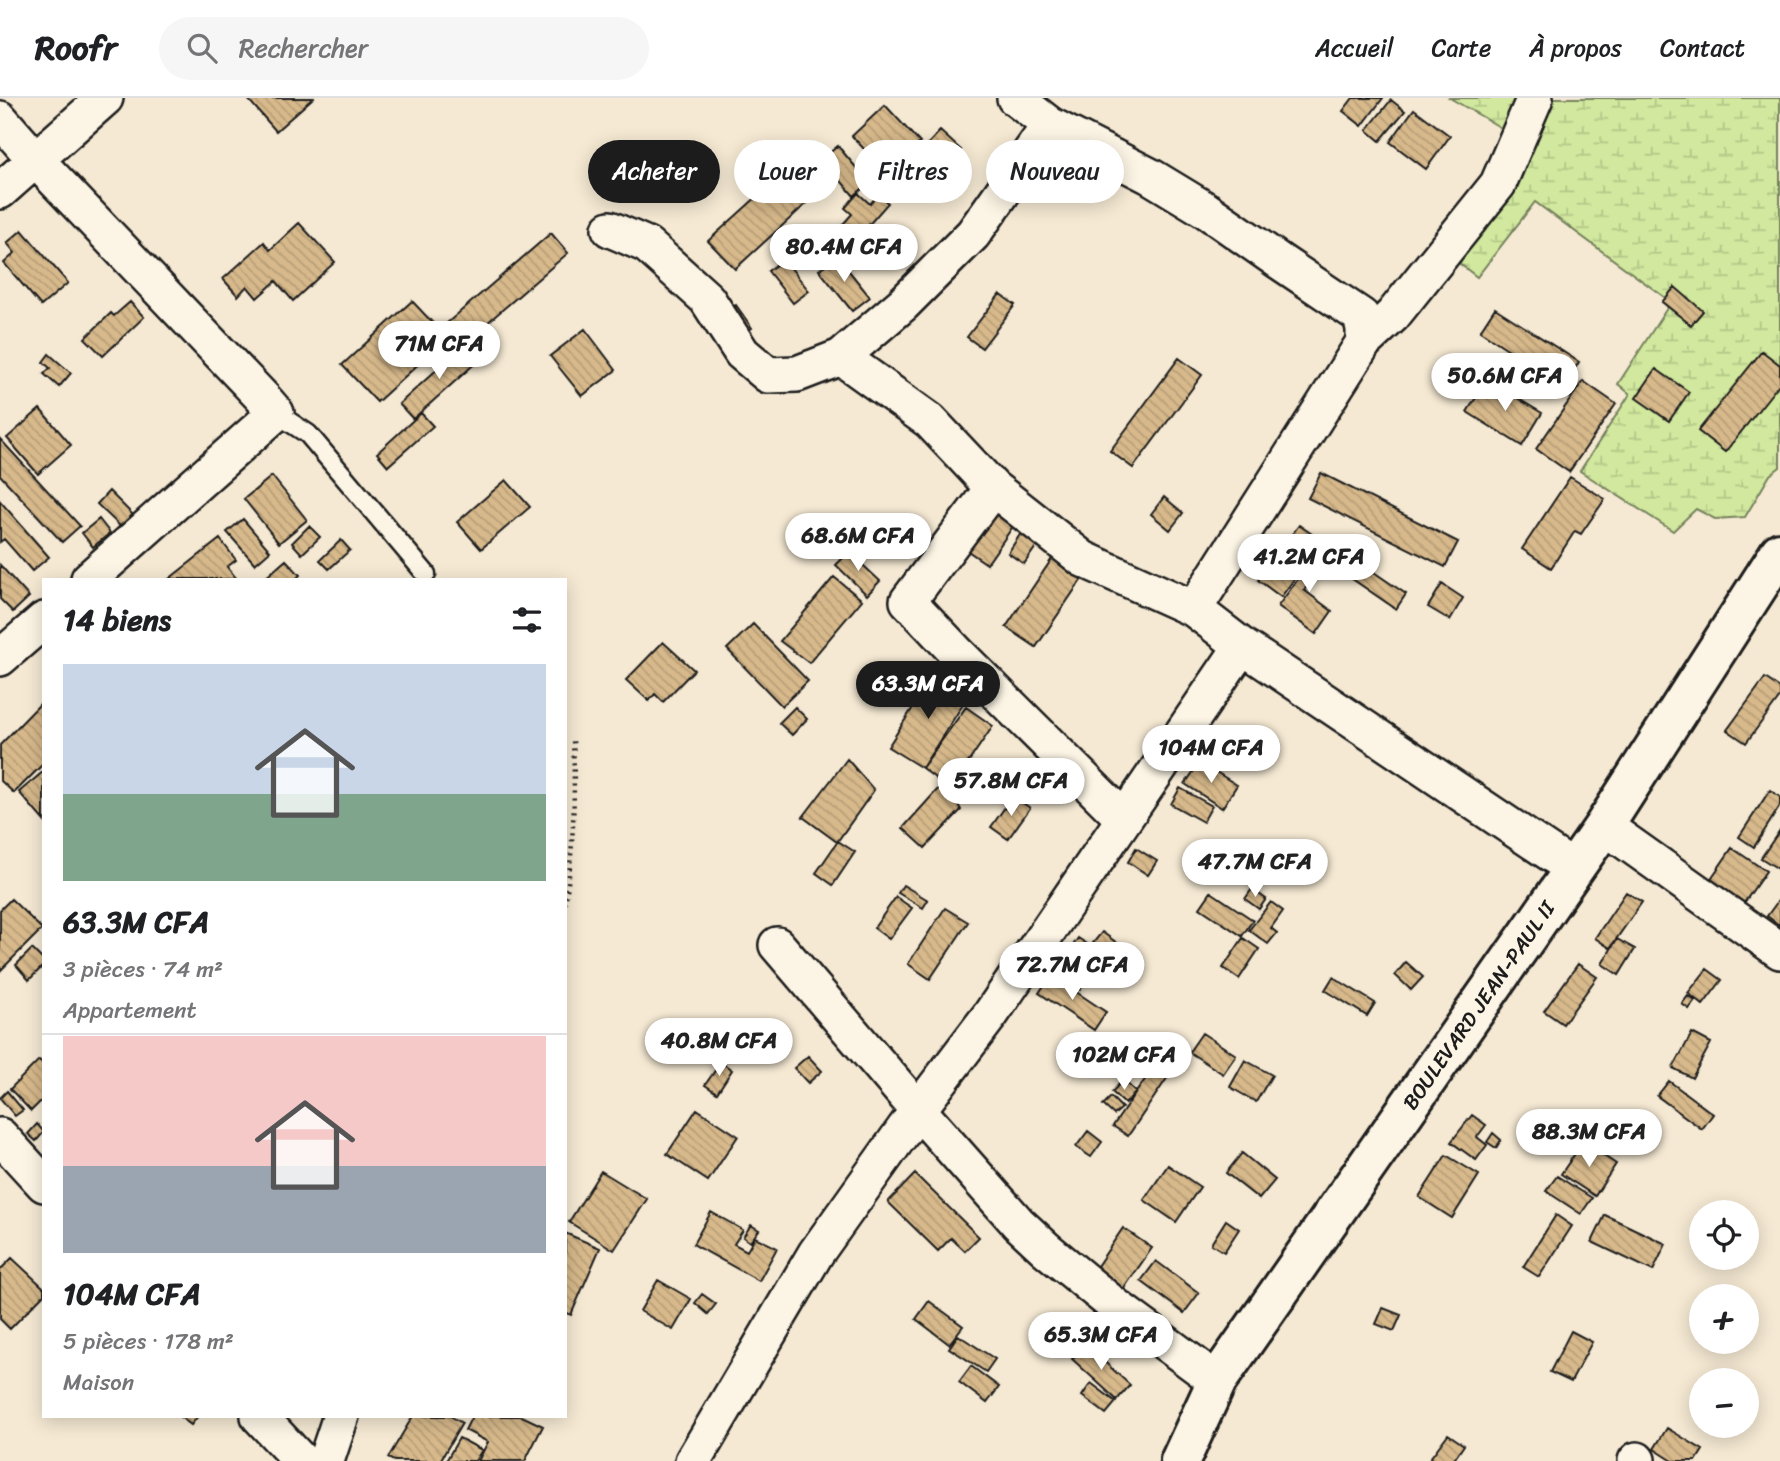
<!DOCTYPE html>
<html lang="fr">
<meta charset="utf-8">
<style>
:root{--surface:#fff;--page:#f6f6f6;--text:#202124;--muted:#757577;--line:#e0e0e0;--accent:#1c1c1c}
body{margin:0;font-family:Sriracha,sans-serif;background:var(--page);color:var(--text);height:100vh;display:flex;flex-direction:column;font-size:26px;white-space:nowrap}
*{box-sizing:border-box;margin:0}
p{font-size:23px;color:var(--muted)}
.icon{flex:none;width:38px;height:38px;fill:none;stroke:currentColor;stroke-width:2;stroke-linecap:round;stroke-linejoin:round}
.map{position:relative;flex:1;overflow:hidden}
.sheet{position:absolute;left:42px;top:480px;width:525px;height:840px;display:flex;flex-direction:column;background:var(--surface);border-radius:0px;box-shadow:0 4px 18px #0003}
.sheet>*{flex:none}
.banner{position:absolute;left:588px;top:42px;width:665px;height:63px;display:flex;gap:14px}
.tools{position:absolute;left:1689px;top:1102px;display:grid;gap:14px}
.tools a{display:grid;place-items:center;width:70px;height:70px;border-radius:50%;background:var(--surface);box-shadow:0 4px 18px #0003;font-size:35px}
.price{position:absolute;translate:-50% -60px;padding:0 16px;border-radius:24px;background:#fff;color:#222;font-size:23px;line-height:46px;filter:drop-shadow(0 2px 4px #0008)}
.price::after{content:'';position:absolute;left:50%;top:42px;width:21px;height:16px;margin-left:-10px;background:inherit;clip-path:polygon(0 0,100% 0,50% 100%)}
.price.on{background:var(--accent);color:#fff}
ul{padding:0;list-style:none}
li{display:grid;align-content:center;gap:14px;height:371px;padding:0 21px}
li+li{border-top:2px solid var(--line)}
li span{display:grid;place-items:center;height:217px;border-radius:0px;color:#555}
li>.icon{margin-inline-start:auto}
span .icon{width:126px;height:126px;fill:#fffc;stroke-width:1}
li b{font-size:30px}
h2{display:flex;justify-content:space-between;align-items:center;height:84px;padding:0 21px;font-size:30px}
.tag{padding:0 24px;border-radius:32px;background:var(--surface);box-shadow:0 4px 18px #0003;font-size:24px;line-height:63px}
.tag.on{background:var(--accent);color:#fff}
header{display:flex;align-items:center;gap:42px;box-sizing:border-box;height:98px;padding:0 35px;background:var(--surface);border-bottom:2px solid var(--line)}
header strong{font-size:33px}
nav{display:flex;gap:38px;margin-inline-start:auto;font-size:24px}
.search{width:490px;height:63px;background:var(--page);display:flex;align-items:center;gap:18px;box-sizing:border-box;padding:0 24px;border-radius:38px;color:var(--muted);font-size:26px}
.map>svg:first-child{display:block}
.wetland{fill:url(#wetland-marsh);stroke:#76825d;stroke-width:2}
.building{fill:url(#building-back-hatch);stroke:#1c1c1c;stroke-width:2}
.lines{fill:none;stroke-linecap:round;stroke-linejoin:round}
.lane-casing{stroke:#1c1c1c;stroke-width:23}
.street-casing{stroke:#1c1c1c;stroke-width:40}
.secondary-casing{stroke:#1c1c1c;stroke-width:44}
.path{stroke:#1c1c1c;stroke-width:4.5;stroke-dasharray:2 5;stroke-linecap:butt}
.lane{stroke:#fcf5e5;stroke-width:18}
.street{stroke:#fcf5e5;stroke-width:35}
.secondary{stroke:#fcf5e5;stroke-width:38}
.labels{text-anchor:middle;stroke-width:5;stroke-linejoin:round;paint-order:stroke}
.street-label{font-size:21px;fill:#1c1c1c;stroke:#fcf5e5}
</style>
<header>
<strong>Roofr</strong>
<div class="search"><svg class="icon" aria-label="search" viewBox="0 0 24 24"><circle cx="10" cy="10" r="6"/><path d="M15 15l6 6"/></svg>Rechercher</div>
<nav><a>Accueil</a><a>Carte</a><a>À propos</a><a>Contact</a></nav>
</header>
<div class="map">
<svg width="1780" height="1363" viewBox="0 0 1780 1363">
<defs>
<pattern id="wetland-marsh" width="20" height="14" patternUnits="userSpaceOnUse" patternTransform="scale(1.75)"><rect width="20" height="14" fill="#d1e89e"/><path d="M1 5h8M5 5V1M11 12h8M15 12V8" fill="none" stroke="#b3c688"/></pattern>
<pattern id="building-back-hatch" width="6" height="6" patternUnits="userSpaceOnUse" patternTransform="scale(1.75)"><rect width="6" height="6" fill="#d7b98b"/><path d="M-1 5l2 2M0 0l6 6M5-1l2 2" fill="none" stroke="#b89e77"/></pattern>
</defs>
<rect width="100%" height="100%" fill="#f5e9d3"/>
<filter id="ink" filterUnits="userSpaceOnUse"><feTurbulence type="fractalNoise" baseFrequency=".0143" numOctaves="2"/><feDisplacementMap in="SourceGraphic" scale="14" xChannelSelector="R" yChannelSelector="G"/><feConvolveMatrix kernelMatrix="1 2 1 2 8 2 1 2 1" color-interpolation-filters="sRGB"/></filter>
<g filter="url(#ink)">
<!-- wetland -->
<path class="wetland" d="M1450 0H1780V369L1770 377 1745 419 1715 421 1696 411 1673 433 1580 373 1630 296 1618 286 1671 204 1535 104 1477 179 1438 149 1510 35Z"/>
<!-- building -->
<path class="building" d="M247 0H313L276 33Z
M1353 0H1383L1362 28 1343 13Z
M1391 2 1405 13 1380 43 1367 32Z
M885 7 920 45 895 68 899 73 891 80 852 38Z
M1414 11 1450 38 1426 71 1390 44Z
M940 33 961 52 922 93 902 74Z
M838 48 869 85 854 98 822 61Z
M781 77 807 105 735 171 708 143Z
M858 95 870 106 878 97 888 105 851 147 836 134 852 116 845 110Z
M299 125 335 164 293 203 276 183 257 200 247 188 238 198 223 181 264 144 270 152Z
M22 132 68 185 41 208 4 165 15 155 7 145Z
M551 135 568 155 464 245 447 225Z
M837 158 870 199 852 213 819 172Z
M784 161 809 193 793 205 768 173Z
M1675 189 1703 213 1691 227 1662 204Z
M1000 196 1015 207 982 250 967 239Z
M412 203 447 240 377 304 342 267Z
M130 204 144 219 103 258 85 240 111 215 114 218Z
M736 207 752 230 736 241 720 217Z
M1495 210 1579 264 1564 288 1480 233Z
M585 231 616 272 582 298 550 258Z
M465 246 480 261 413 321 399 306Z
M1762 253 1780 267V285L1725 354 1698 333Z
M49 256 71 275 59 289 44 276 50 270 43 264Z
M1179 260 1202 277 1133 370 1110 353Z
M1656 271 1689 294 1669 323 1636 300Z
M1487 282 1542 315 1522 348 1467 314Z
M1583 283 1616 306 1569 374 1536 351Z
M40 311 71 347 38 376 7 340Z
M421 315 433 328 388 368 377 355Z
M0 341 80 428 62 444 0 377Z
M1321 375 1458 444 1445 469 1308 400Z
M272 378 307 422 279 445 244 401Z
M1570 379 1605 401 1581 436 1575 433 1551 470 1522 451Z
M506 382 530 409 481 451 457 424Z
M109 393 133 417 121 429 97 406Z
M1164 399 1183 415 1170 432 1151 416Z
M0 403 49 459 32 473 4 441 0 444Z
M993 404 1018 421 987 466 962 449Z
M99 421 110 435 93 449 82 435Z
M243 421 270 453 255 466 227 434Z
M1299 427 1322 443 1281 499 1258 482Z
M309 428 320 439 302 456 292 445Z
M1025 429 1042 440 1024 466 1008 455Z
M220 441 236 462 227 469 237 481H169Z
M1328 441 1337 448 1304 492 1332 513 1316 536 1278 508Z
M341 442 350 452 329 471 320 462Z
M1058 452 1088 472 1036 549 1006 529Z
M849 454 880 483 867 497 836 467Z
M286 462 300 477 296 481H264Z
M1359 464 1406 496 1396 511 1348 478Z
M0 467 29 499 13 514 0 501Z
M834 479 862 502 809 565 780 543Z
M1442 486 1463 500 1450 522 1428 509Z
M753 526 808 583 782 608 727 551Z
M663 544 694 572 663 604 655 596 649 603 626 582Z
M934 576 969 597 922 670 888 649Z
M1765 580 1780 590V599L1746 645 1727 632Z
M41 605 44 608V665L14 695 0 682V647Z
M795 609 807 621 792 637 779 625Z
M966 609 993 628 950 691 922 670Z
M847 661 874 692 837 744 803 719Z
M1200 664 1237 687 1222 710 1185 686Z
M44 673V723L19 694Z
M1180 690 1212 708 1203 724 1171 706Z
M938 691H950L961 712 925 750 903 730Z
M1770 692 1780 699V708L1754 749 1739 739Z
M1013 698 1030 710 1008 741 991 729Z
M1780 732V772L1761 760Z
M838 743 855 754 833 787 816 775Z
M1136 750 1157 763 1148 777 1128 764Z
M1732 750 1766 773 1744 805 1710 782Z
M903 787 928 802 923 810 898 795Z
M1252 791 1266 801 1259 811 1245 801Z
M1211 794 1253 822 1242 838 1200 810Z
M1626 794 1642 804 1610 850 1595 840Z
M896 799 912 810 889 841 874 830Z
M1780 800V825L1779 827 1767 818Z
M11 801 42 831 0 873V812Z
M1271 804 1283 813 1271 830 1277 835 1268 846 1249 832Z
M945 810 968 824 930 881 908 866Z
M1102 834 1117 845 1107 856 1093 845Z
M1078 840 1104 857 1080 892 1054 875Z
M1243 840 1259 851 1239 881 1223 870Z
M1617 841 1635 851 1619 877 1602 866Z
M32 851 44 863V867L29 882 16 867Z
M1406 864 1423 879 1411 892 1395 877Z
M1578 866 1597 879 1563 926 1544 913Z
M1707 871 1722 882 1703 907 1688 895Z
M1051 877 1106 914 1094 932 1039 895Z
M1333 879 1375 905 1367 918 1325 892Z
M1688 898 1695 903 1689 911 1682 906Z
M1202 935 1236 957 1223 976 1189 954Z
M1692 935 1711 945 1692 980 1673 970Z
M1166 951 1180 961 1128 1038 1113 1028Z
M808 958 822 973 808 985 794 970Z
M39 962 44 966V1000L31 1013 10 991Z
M1245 962 1272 977 1256 1004 1230 989Z
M721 964 732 972 717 995 705 987Z
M1123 982 1136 994 1125 1006 1112 994Z
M1669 983 1713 1016 1702 1031 1657 998Z
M7 993 23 1012 15 1018 0 1000Z
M1111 999 1122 1010 1114 1017 1103 1007Z
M697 1011 738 1038 708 1083 667 1056Z
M1472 1017 1486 1027 1477 1039 1487 1047 1476 1062 1451 1044Z
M37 1026 44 1034 36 1043 28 1036Z
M1088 1033 1102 1044 1091 1059 1076 1049Z
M1493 1035 1501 1042 1496 1050 1487 1044Z
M1583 1044 1616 1066 1595 1098 1561 1076Z
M1242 1055 1275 1082 1259 1101 1226 1075Z
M1446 1057 1479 1077 1452 1120 1419 1099Z
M1168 1067 1200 1089 1176 1124 1144 1102Z
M601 1073 647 1101 614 1152 569 1124Z
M915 1076 979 1139 965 1153 951 1140 938 1153 888 1104Z
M1557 1078 1592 1100 1581 1116 1546 1093Z
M711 1114 743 1132 734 1146 747 1153 755 1139 777 1150 759 1183 693 1146Z
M1556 1117 1572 1128 1539 1179 1523 1169Z
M1605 1117 1666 1146 1653 1173 1592 1144Z
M1226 1122 1239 1131 1224 1154 1211 1146Z
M751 1127 759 1132 750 1144 743 1139Z
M1123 1130 1152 1150 1120 1196 1091 1177Z
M565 1135 600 1150 571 1217 565 1214Z
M12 1160 44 1190V1196L10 1231 0 1221V1172Z
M1156 1163 1199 1195 1184 1215 1141 1183Z
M658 1182 691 1201 673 1232 640 1213Z
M702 1196 716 1206 708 1216 695 1205Z
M929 1203 963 1228 949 1246 916 1221Z
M1383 1210 1401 1217 1394 1233 1376 1226Z
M1571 1233 1592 1244 1571 1284 1550 1274Z
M958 1237 995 1261 986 1274 949 1250Z
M1085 1246 1130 1287 1117 1302 1072 1261Z
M971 1268 999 1289 987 1305 959 1284Z
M1091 1285 1116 1304 1106 1316 1082 1298Z
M179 1318H198L191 1327Z
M413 1318H450L462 1325 440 1363H394L388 1360Z
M472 1318H522L543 1328 525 1363H478L488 1344 465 1332Z
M1667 1330 1703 1352 1696 1363H1673L1654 1351Z
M1448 1336 1464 1347 1453 1363H1428Z
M459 1340 482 1352 475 1363H446Z"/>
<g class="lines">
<!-- lane casing -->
<g class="lane-casing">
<path id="lane" d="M276 315 308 336 426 476"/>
</g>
<!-- street casing -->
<g class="street-casing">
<path id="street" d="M1015 0 1050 27 1150 78 1206 112 1279 163 1361 218 1364 231V244L1194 511
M0 21 35 61 263 300 276 315 89 481
M0 93 105 0
M610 131 647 147 707 201 742 255 768 277 797 276 841 259 903 206 973 136 1050 27
M1364 244 1393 217 1498 86 1535 0
M841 259 930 323 993 390 1083 461 1194 511 1242 548 1574 771
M993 390 908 503 958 556 1124 721
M0 560 44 522
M1604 728 1780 853
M777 847 918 1012 1018 1125 1046 1151 1114 1207 1217 1283
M0 1038 44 1086
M259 1318 301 1363
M326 1363 341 1318
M693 1363 816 1155 918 1012 991 916 1242 548
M1636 1363 1637 1362"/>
</g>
<!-- secondary casing -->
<g class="secondary-casing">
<g id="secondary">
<path id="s1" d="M1180 1363 1217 1283 1604 728 1780 454"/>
</g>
</g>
<!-- path -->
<path class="path" d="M565 806C574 751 575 695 573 640"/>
<!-- lane -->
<use href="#lane" class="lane"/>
<!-- street -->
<use href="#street" class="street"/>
<!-- secondary -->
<use href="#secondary" class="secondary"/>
</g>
</g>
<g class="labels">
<!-- street labels -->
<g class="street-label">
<text dy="7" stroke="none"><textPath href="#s1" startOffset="546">BOULEVARD JEAN-PAUL II</textPath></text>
</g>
</g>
</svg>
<div class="tools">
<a><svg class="icon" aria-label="locate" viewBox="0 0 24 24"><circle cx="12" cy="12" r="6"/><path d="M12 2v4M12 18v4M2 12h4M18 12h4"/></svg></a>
<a>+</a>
<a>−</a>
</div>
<b class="price" style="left:844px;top:186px">80.4M CFA</b>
<b class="price" style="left:439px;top:283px">71M CFA</b>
<b class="price" style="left:1505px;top:315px">50.6M CFA</b>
<b class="price" style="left:858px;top:475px">68.6M CFA</b>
<b class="price" style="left:1309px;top:496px">41.2M CFA</b>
<b class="price on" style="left:928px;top:623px">63.3M CFA</b>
<b class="price" style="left:1211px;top:687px">104M CFA</b>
<b class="price" style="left:1011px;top:720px">57.8M CFA</b>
<b class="price" style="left:1255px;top:801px">47.7M CFA</b>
<b class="price" style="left:1072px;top:904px">72.7M CFA</b>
<b class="price" style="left:719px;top:980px">40.8M CFA</b>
<b class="price" style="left:1124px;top:994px">102M CFA</b>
<b class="price" style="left:1589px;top:1071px">88.3M CFA</b>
<b class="price" style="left:1101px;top:1274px">65.3M CFA</b>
<div class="banner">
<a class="tag on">Acheter</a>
<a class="tag">Louer</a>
<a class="tag">Filtres</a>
<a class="tag">Nouveau</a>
</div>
<section class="sheet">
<h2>14 biens<svg class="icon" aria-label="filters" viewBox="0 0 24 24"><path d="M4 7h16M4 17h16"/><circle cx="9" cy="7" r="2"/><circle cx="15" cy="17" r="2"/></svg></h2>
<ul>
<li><span style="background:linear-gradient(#c9d6e8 60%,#7fa58c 0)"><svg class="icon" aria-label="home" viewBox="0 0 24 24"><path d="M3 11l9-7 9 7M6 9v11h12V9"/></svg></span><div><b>63.3M CFA</b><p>3 pièces · 74 m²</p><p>Appartement</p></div></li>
<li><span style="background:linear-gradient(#f6c9c9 60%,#9aa5b1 0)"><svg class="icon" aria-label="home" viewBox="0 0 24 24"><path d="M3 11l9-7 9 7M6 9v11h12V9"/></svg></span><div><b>104M CFA</b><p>5 pièces · 178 m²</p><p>Maison</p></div></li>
</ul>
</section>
</div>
